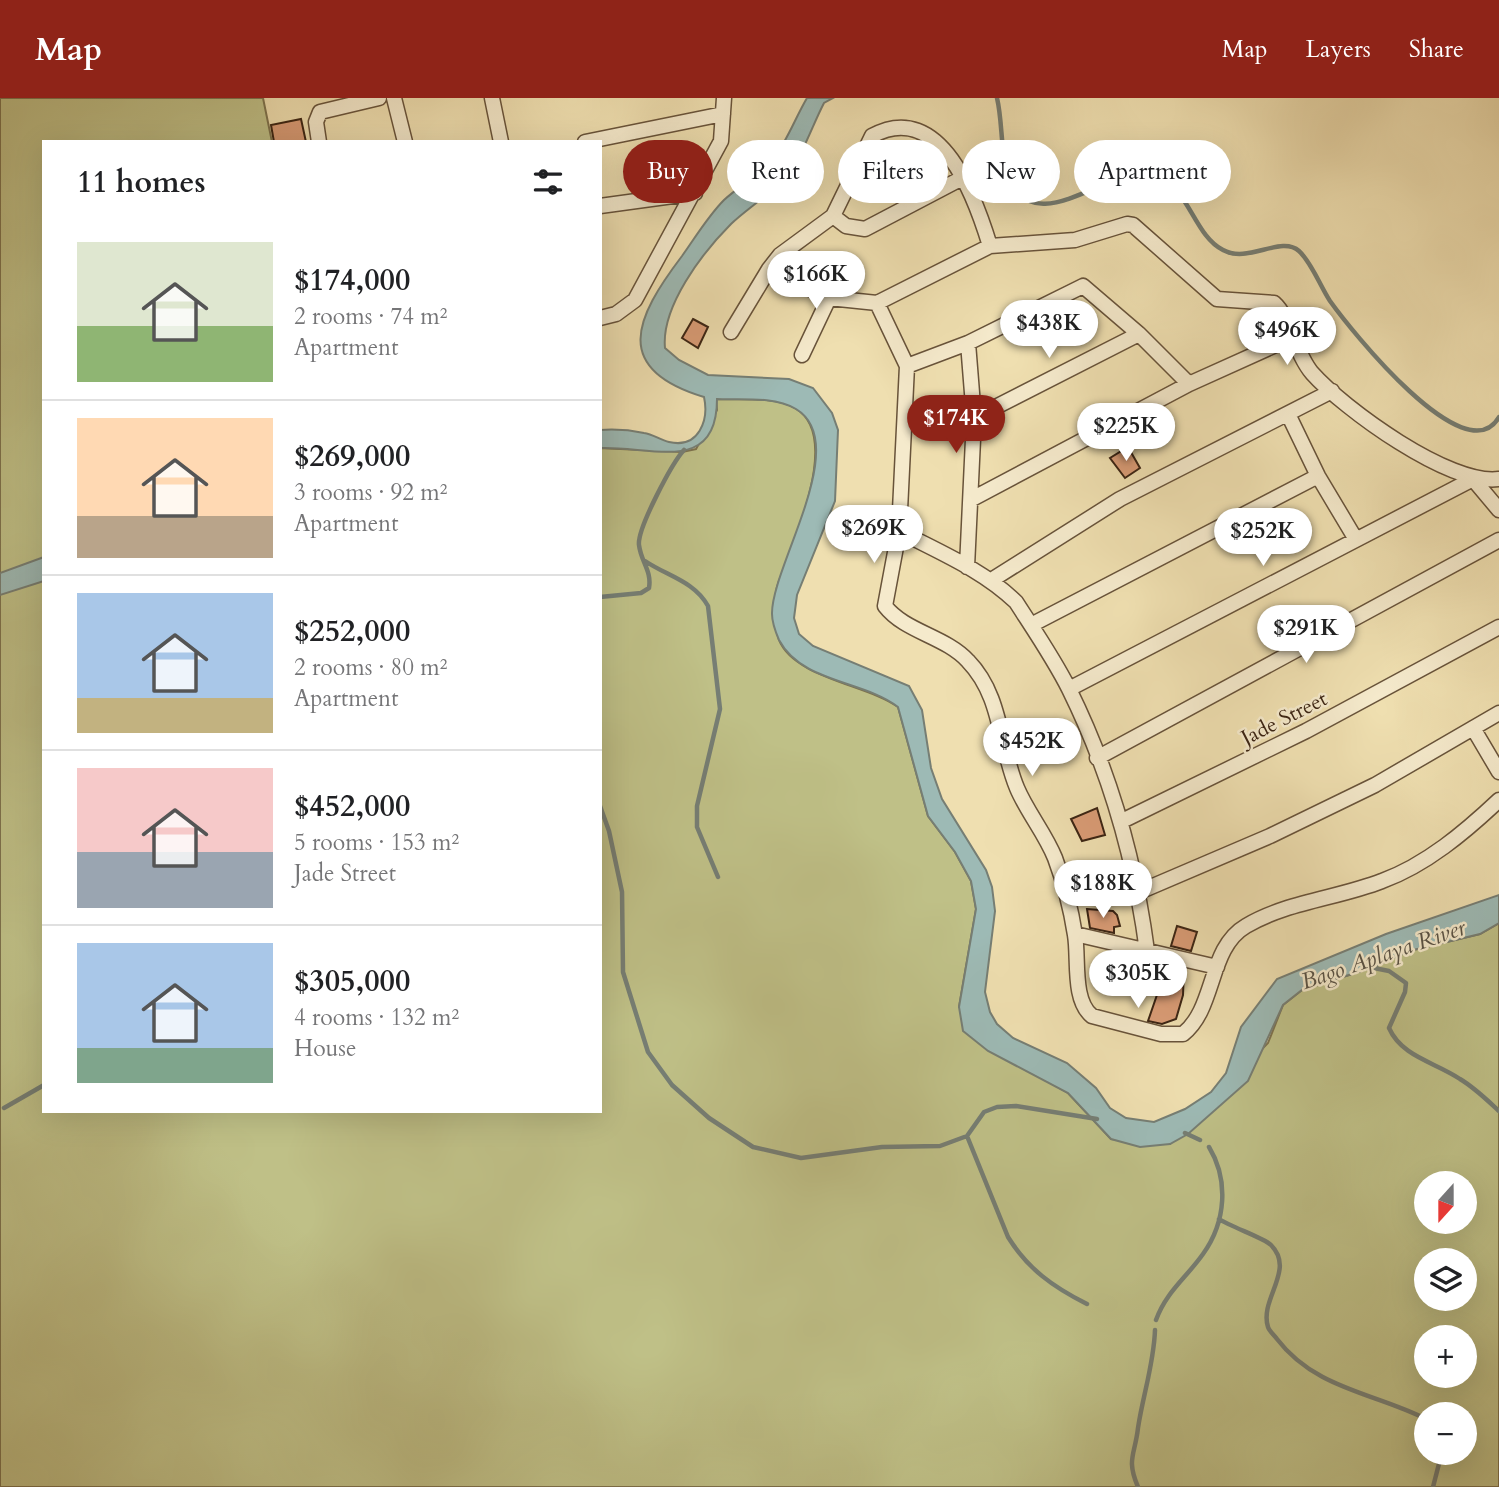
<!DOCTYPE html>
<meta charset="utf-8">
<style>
:root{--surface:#fff;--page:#f6f6f6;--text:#202124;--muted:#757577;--line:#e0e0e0;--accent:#8f2418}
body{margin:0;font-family:Cardo,serif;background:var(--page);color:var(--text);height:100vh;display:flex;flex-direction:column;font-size:26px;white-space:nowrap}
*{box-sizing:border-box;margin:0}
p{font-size:23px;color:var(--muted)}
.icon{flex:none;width:38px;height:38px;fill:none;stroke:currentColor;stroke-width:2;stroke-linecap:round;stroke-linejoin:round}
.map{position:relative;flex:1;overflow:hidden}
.details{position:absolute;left:42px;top:42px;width:560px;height:973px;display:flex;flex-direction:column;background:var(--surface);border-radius:0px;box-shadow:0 7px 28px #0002}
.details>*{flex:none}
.guide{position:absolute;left:623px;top:42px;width:665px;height:63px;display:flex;gap:14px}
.needle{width:46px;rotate:201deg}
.controls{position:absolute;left:1414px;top:1073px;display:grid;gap:14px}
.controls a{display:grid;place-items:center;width:63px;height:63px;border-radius:50%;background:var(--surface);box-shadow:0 7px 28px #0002;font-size:35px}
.price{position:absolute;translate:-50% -60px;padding:0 16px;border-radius:24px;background:#fff;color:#222;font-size:23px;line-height:46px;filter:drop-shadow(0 2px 4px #0008)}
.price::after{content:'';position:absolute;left:50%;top:42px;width:21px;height:16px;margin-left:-10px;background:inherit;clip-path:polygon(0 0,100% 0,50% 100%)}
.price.active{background:var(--accent);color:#fff}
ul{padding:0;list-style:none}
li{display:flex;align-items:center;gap:21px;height:175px;padding:0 35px}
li+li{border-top:2px solid var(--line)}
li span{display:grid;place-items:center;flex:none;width:196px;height:140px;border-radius:0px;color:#555}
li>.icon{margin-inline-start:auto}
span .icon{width:84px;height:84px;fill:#fffc;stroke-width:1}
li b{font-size:30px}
h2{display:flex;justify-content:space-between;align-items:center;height:84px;padding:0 35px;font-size:30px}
.chip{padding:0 24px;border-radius:32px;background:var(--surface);box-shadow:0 7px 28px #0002;font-size:24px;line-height:63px}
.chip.active{background:var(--accent);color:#fff}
header{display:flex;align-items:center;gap:42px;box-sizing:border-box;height:98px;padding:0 35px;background:var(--accent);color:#fff}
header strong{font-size:33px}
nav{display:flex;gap:38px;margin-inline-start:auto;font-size:24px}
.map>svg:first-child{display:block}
.green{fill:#bfc087;stroke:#7d724d;stroke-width:2;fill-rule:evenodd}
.water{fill:#9dbab5;stroke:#767e74;stroke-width:2}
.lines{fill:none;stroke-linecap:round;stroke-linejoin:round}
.stream{stroke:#767e74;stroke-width:4.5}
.building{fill:#da9c76;stroke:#3b2413;stroke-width:2}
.street-casing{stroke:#68533a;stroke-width:17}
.street{stroke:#f5eacc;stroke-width:14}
.labels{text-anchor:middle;stroke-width:5;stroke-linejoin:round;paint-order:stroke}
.street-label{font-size:21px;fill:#3b2413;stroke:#f5eacc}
.water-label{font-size:23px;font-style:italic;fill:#585144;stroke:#f5eacc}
</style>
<header>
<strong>Map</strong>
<nav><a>Map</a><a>Layers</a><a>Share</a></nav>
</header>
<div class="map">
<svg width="1499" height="1389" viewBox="0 0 1499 1389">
<rect width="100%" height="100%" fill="#efdfb0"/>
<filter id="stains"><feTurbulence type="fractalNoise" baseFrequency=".00286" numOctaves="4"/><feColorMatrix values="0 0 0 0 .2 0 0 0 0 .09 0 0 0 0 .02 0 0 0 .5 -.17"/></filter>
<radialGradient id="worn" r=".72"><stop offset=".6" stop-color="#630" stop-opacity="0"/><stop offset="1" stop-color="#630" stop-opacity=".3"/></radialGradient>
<!-- green -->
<path class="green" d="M0 0H263L272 44H44V1013H600V350L682 354 696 351 717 312 716 301C741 302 773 298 795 310 838 334 801 424 789 459 785 470 777 483 776 494 775 506 775 531 779 542 794 580 868 587 898 609L928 718 955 754 971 783 976 811 959 909 1031 974 1068 995 1111 1041 1170 1046 1268 945 1283 907 1302 892 1374 869 1409 853 1480 836 1499 825V1389H0ZM1426 1085H1465V1124H1426ZM1426 1162H1465V1200H1426ZM1426 1239H1465V1278H1426ZM1426 1316H1465V1354H1426Z"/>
<!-- water -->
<path class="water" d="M807 0H833L824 5C812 28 803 57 787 77 770 97 749 109 731 126 702 155 661 209 665 250L679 262 708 277 789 281 813 290 832 315 838 332 835 403 797 497 794 520 799 536 813 548 909 588 922 612 931 670 942 701 986 772 992 789 995 813 985 894 990 914 997 926 1013 940 1067 965 1096 990 1110 1010 1126 1020 1154 1024 1185 1011 1211 994 1226 975 1241 929 1277 881 1386 836 1499 797V825L1480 836 1409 853 1374 869 1302 892 1283 907 1248 983 1188 1036 1170 1046 1140 1049 1111 1041 1068 995 988 953 963 933 959 909 976 811 971 783 955 754 928 718 898 609C863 582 802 585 779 542 776 535 772 524 772 516 771 469 853 345 796 311 774 298 741 302 717 301 717 377 652 348 600 350V332C614 331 630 332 644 335 653 336 660 342 669 344 699 351 709 322 704 299 611 271 635 220 682 158 695 140 708 118 724 102 738 89 756 79 769 65 787 45 794 22 807 0Z
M44 459V483L0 497V475Z"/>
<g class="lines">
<!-- stream -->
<path class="stream" d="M997 0C1003 25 1000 55 1009 79 1034 145 1110 67 1151 76 1189 85 1192 136 1223 152 1248 166 1281 137 1299 153 1312 165 1320 188 1330 203 1350 231 1466 377 1499 319
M645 463C667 478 694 483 708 508L720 611 697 708V729L718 779
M600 499 641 495 649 490C652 473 641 464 639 447 637 431 672 365 684 352
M600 708 609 733 622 794 623 874 648 954 672 987 709 1020 753 1049 801 1060 882 1049 940 1048 967 1038 984 1014 997 1009 1016 1008 1097 1021
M1369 869 1389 873 1406 885 1405 894 1389 930C1402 959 1435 964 1460 981 1475 990 1487 1002 1499 1013
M4 1010 44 987
M1185 1035 1200 1042
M967 1038 1008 1139C1028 1171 1053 1189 1087 1206
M1219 1121C1231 1129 1264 1140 1271 1147 1296 1172 1259 1201 1268 1229 1269 1233 1275 1238 1277 1241 1315 1291 1375 1295 1426 1321
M1156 1222C1166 1194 1186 1180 1203 1156 1226 1124 1229 1082 1209 1049
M1138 1389C1126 1361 1135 1357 1138 1330 1143 1297 1154 1265 1155 1232
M1433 1389 1442 1354"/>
</g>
<!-- building -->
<path class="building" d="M301 21 306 44H274L271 27Z
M693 221 708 229 698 250 682 240Z
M1128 349 1140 370 1125 380 1110 360Z
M1097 710 1105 737 1082 743 1071 721Z
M1087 811 1113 813 1117 817 1120 828 1114 829V835L1090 830Z
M1177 828 1197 834 1191 853 1171 848Z
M1166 867 1184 871 1183 897 1176 921 1162 926 1148 923 1158 894 1162 895Z"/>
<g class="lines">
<!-- street casing -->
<g class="street-casing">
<path id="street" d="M394 0 405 44
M492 0 501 44
M319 44 316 24 320 14 379 0
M585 44 723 16
M600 108 695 95
M833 118 846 128 865 131 968 77
M769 171 829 200 877 205 990 148 1075 142 1127 126 1133 127 1217 201 1274 205C1290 219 1295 255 1312 275 1344 311 1450 388 1499 381
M877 205 907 268
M600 220 616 216 635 202 721 43 724 0
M731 234 769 171 780 157 833 118 872 38C941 0 976 102 990 148
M802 257 829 200
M1288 316 1318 378 1355 440
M974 320 1139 236
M1473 381 1499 412
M972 401 1189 286 1291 240
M899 433 885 508C905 534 945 538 968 563 1002 598 999 647 1017 690 1027 714 1045 735 1055 760 1064 784 1071 811 1075 837 1079 860 1072 902 1092 918L1161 936H1183C1216 910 1208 850 1246 828 1286 804 1339 800 1382 783 1426 767 1465 734 1499 702
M967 469 974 320 968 245
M990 483 1120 401 1332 293
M1031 527 1318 378
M1069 591 1473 381
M1473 630 1499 674
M1097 660 1499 442
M1122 723 1306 633 1499 529
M1139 794 1270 738 1375 687 1499 615
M1075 836 1217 869
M1147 853C1135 762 1110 674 1069 591 1054 561 1034 532 1016 504 983 472 939 454 899 433L907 268 968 245 1083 188 1139 236 1189 286"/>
</g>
<!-- street -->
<use href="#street" class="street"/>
</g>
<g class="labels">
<!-- street labels -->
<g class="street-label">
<text transform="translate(1284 620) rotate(-27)" y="7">Jade Street</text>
</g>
<!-- water labels -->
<g class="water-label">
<text transform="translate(1383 856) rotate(-19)" y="8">Bago Aplaya River</text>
</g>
</g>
<rect width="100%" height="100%" filter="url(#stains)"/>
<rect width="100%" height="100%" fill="url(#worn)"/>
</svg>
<div class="controls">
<a><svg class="needle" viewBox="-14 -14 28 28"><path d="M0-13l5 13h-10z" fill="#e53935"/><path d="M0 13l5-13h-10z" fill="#757577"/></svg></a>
<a><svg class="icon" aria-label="layers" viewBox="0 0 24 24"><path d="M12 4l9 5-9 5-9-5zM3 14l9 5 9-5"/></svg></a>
<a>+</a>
<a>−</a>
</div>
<b class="price" style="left:816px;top:213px">$166K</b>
<b class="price" style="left:1049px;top:262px">$438K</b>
<b class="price" style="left:1287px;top:269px">$496K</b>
<b class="price active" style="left:956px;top:357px">$174K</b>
<b class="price" style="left:1126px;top:365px">$225K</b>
<b class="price" style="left:874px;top:467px">$269K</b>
<b class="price" style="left:1263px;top:470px">$252K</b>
<b class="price" style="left:1306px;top:567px">$291K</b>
<b class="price" style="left:1032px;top:680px">$452K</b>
<b class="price" style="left:1103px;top:822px">$188K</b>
<b class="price" style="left:1138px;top:912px">$305K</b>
<div class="guide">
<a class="chip active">Buy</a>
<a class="chip">Rent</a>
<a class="chip">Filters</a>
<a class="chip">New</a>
<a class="chip">Apartment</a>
</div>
<section class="details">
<h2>11 homes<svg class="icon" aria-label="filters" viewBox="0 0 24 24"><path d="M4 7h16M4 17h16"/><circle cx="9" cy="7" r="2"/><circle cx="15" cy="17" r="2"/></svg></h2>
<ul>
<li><span style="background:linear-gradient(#dfe7d0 60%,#8fb573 0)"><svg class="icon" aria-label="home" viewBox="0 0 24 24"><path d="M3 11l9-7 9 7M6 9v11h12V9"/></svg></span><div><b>$174,000</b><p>2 rooms · 74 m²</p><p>Apartment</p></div></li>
<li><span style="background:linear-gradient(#ffd9b3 70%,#b9a48a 0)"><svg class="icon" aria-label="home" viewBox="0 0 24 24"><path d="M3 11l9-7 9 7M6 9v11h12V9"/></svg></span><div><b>$269,000</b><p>3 rooms · 92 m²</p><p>Apartment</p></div></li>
<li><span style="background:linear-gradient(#a9c7e8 75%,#c2b280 0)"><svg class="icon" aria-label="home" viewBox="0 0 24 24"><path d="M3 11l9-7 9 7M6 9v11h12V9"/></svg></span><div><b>$252,000</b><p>2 rooms · 80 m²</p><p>Apartment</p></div></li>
<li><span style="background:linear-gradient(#f6c9c9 60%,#9aa5b1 0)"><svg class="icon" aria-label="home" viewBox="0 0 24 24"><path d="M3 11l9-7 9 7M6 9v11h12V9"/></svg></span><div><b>$452,000</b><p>5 rooms · 153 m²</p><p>Jade Street</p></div></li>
<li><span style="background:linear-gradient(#a9c7e8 75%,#7fa58c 0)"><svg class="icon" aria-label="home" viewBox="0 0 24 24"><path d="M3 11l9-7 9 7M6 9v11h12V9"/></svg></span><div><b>$305,000</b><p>4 rooms · 132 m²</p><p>House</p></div></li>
</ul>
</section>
</div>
